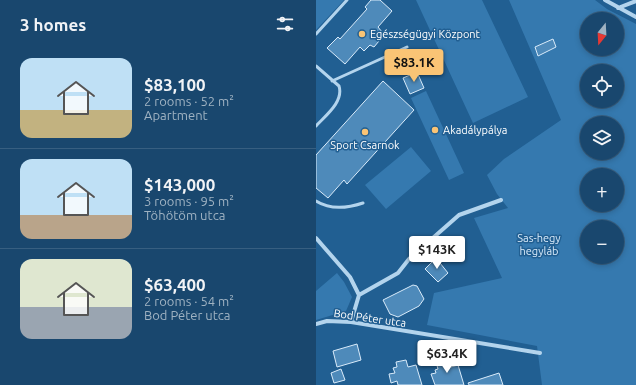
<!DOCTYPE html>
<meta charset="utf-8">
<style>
:root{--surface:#19476e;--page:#265176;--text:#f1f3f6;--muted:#9fb2c2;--line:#375f81;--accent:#fac475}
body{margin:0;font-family:Ubuntu,sans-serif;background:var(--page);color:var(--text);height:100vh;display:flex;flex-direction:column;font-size:15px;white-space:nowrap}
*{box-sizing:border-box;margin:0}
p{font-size:13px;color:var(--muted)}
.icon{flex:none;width:22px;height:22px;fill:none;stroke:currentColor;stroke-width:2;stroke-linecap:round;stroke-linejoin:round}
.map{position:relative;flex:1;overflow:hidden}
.panel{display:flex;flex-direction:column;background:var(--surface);width:316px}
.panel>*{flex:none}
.needle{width:26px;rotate:198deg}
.tools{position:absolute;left:264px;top:12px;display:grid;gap:8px}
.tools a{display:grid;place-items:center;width:44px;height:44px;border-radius:50%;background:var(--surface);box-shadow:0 2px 6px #0003,0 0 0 1px var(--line);font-size:20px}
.price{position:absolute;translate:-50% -34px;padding:0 9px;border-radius:4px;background:#fff;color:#222;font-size:13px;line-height:26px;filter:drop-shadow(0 1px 2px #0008)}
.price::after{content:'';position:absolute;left:50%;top:24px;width:12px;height:9px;margin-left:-6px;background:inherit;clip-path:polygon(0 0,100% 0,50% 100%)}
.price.current{background:var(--accent);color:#111}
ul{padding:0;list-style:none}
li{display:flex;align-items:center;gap:12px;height:100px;padding:0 20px}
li+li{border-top:1px solid var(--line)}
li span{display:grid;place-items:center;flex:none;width:112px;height:80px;border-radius:12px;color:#555}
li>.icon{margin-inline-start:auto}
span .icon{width:48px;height:48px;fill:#fffc;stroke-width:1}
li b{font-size:17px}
h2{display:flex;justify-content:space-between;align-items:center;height:48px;padding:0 20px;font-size:17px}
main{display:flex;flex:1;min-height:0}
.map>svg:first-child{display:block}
.green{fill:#3579af;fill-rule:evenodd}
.building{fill:#4e8aba;stroke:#d9ebfa}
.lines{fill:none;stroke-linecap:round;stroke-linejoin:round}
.service{stroke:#b3d4ed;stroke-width:3}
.minor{stroke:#b3d4ed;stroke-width:4}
.poi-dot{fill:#fac475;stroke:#215f92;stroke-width:1.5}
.labels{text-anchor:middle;stroke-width:3;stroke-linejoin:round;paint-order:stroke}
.poi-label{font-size:11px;fill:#fff;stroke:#215f92;text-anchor:start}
.park-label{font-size:11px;fill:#d9ebfa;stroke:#215f92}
.street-label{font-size:11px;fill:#fff;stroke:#215f92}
</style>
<main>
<section class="panel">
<h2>3 homes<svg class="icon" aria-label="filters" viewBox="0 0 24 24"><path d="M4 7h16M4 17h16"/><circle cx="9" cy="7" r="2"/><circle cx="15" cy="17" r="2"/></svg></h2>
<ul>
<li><span style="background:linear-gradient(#bfe0f5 65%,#c2b280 0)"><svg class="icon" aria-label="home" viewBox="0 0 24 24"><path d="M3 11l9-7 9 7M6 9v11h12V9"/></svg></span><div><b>$83,100</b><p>2 rooms · 52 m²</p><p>Apartment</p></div></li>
<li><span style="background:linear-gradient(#bfe0f5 70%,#b9a48a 0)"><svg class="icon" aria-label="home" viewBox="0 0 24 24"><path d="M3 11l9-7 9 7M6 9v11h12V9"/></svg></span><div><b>$143,000</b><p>3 rooms · 95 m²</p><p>Töhötöm utca</p></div></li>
<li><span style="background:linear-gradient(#dfe7d0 60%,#9aa5b1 0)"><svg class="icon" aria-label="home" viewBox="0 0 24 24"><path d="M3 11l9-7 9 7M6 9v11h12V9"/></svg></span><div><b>$63,400</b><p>2 rooms · 54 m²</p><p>Bod Péter utca</p></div></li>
</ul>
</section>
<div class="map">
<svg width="320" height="385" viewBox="0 0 320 385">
<rect width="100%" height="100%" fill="#215f92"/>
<!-- green -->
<path class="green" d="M0 0H28L0 30Z
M100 0H166L212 97 157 123Z
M193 0H279L291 9 320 24V385H226L221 346 111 325 118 293 186 278 158 218 192 208 181 194 171 175 188 159 245 120ZM271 19H301V49H271ZM271 71H301V101H271ZM271 123H301V153H271ZM271 175H301V205H271ZM271 227H301V257H271Z
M110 91 148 173 133 180 95 98Z
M95 147 115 171 70 209 49 185Z
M21 273 28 282 36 297 30 311 0 320V291Z"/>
<!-- building -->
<path class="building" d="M55 0H64L76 11 62 27 66 32 60 38 63 41 58 47 54 45 48 51 44 47 29 64 11 48 22 37 24 39 51 9 49 7Z
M237 39 240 47 222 56 219 47Z
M101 72 108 88 94 94 87 78Z
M67 81 98 110 31 184 28 180 12 198 0 188V155Z
M120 258 132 273 122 282 109 269Z
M97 285 101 286 108 299 103 306 82 317 74 314 67 300Z
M41 344 45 360 21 367 17 351Z
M133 359 135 367 142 365 148 385H119L115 374 120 373 119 370 122 369 120 362Z
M90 360 92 367 100 365 106 385H82L81 381 75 383 73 374 79 373 77 368 81 367 80 362Z
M25 369 29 380 18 383 15 373Z
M183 373 187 385H153L152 383Z"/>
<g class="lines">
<!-- service -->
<path class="service" d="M0 34 31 0
M0 66 23 86C28 102 9 116 0 126
M16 81 91 47
M0 201C14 210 32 208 47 203"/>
<!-- minor -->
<path class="minor" d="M289 0 320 17
M302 8 320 1
M0 238 34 277 43 295 35 322
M43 295 82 273 93 259 143 215 185 200
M0 324 11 321 35 322 224 353"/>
</g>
<!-- markers -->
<g class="poi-dot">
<circle cx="46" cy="34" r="4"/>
<circle cx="119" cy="130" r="4"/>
<circle cx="49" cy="132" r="4"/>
</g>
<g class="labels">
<!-- poi labels -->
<g class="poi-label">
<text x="54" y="38">Egészségügyi Központ</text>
<text x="127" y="134">Akadálypálya</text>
<text x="49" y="149" text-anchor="middle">Sport Csarnok</text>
</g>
<!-- park labels -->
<g class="park-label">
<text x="223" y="242">Sas-hegy<tspan x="223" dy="13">hegyláb</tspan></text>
</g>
<!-- street labels -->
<g class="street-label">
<text transform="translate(54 318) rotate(8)" y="4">Bod Péter utca</text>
</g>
</g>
</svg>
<div class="tools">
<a><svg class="needle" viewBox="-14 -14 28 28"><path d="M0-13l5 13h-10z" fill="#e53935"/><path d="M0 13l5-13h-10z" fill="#9fb2c2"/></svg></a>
<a><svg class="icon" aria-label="locate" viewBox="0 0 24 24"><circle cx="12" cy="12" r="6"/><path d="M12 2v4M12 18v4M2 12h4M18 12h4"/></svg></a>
<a><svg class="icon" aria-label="layers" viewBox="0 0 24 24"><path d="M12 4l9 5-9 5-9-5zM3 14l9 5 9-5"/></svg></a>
<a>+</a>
<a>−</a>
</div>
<b class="price current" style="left:98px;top:83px">$83.1K</b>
<b class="price" style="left:121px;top:270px">$143K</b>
<b class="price" style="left:131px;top:374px">$63.4K</b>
</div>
</main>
